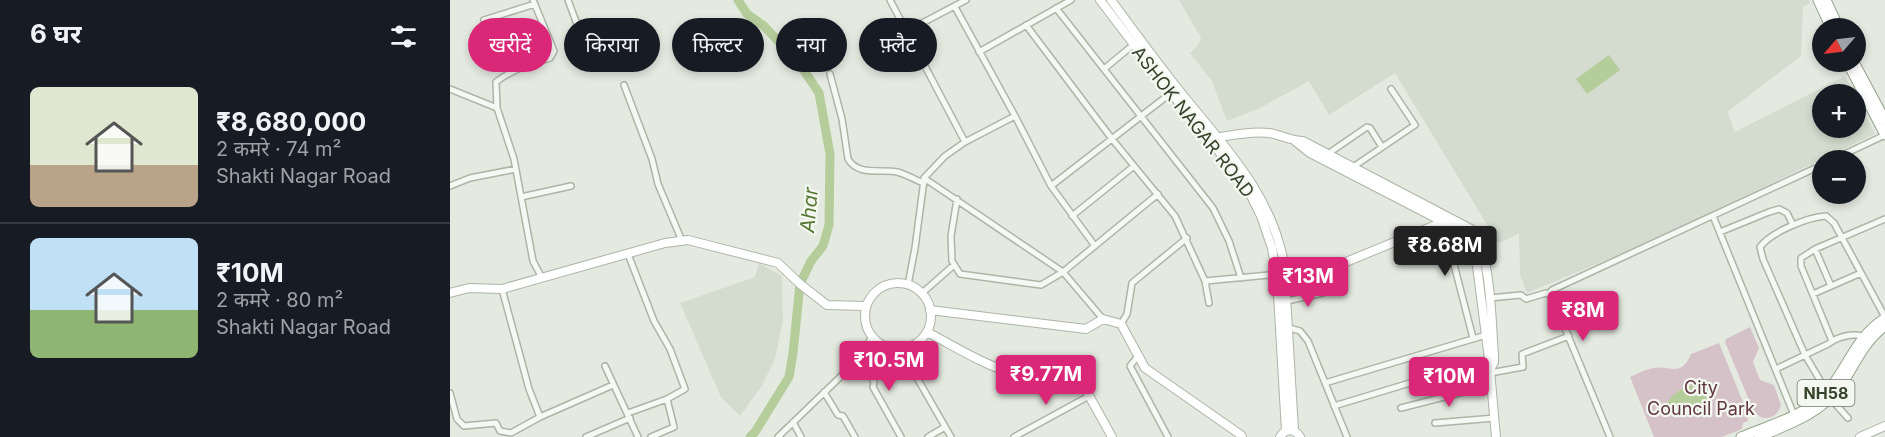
<!DOCTYPE html>
<html lang="hi">
<meta charset="utf-8">
<style>
:root{--surface:#171b24;--page:#20242c;--text:#f1f3f6;--muted:#9ea1a6;--line:#363941;--accent:#db2777}
body{margin:0;font-family:Inter,"Noto Sans Devanagari",sans-serif;background:var(--page);color:var(--text);height:100vh;display:flex;flex-direction:column;font-size:22px;white-space:nowrap}
*{box-sizing:border-box;margin:0}
p{font-size:20px;color:var(--muted)}
.icon{flex:none;width:33px;height:33px;fill:none;stroke:currentColor;stroke-width:2;stroke-linecap:round;stroke-linejoin:round}
.map{position:relative;flex:1;overflow:hidden}
.details{display:flex;flex-direction:column;background:var(--surface);width:450px}
.details>*{flex:none}
.guide{position:absolute;left:18px;top:18px;width:570px;height:54px;display:flex;gap:12px}
.needle{width:39px;rotate:242deg}
.buttons{position:absolute;left:1362px;top:18px;display:grid;gap:12px}
.buttons a{display:grid;place-items:center;width:54px;height:54px;border-radius:50%;background:var(--surface);box-shadow:0 3px 9px #0003;font-size:30px}
.price{position:absolute;translate:-50% -51px;padding:0 14px;border-radius:6px;background:var(--accent);color:#fff;font-size:20px;line-height:39px;filter:drop-shadow(0 2px 3px #0008)}
.price::after{content:'';position:absolute;left:50%;top:36px;width:18px;height:14px;margin-left:-9px;background:inherit;clip-path:polygon(0 0,100% 0,50% 100%)}
.price.selected{background:#222;color:#fff}
ul{padding:0;list-style:none}
li{display:flex;align-items:center;gap:18px;height:150px;padding:0 30px}
li+li{border-top:2px solid var(--line)}
li span{display:grid;place-items:center;flex:none;width:168px;height:120px;border-radius:9px;color:#555}
li>.icon{margin-inline-start:auto}
span .icon{width:72px;height:72px;fill:#fffc;stroke-width:1}
li b{font-size:26px}
h2{display:flex;justify-content:space-between;align-items:center;height:72px;padding:0 30px;font-size:26px}
.chip{padding:0 21px;border-radius:27px;background:var(--surface);box-shadow:0 3px 9px #0003;font-size:21px;line-height:54px}
.chip.selected{background:var(--accent);color:#fff}
main{display:flex;flex:1;min-height:0}
.map>svg:first-child{display:block}
.built{fill:#d4dccf}
.green{fill:#d5c2c8}
.water{fill:#b5cc9b}
.lines{fill:none;stroke-linecap:round;stroke-linejoin:round}
.river{stroke:#b5cc9b;stroke-width:9}
.street-casing{stroke:#acb5a6;stroke-width:8}
.secondary-casing{stroke:#acb5a6;stroke-width:10}
.highway-casing{stroke:#93a288;stroke-width:11}
.street{stroke:#f6f8f4;stroke-width:5}
.secondary{stroke:#fff;stroke-width:8}
.highway{stroke:#fff;stroke-width:9}
.labels{text-anchor:middle;stroke-width:4.5;stroke-linejoin:round;paint-order:stroke}
.shield{fill:#f4f8f1;stroke:#6e7965;stroke-width:1.5}
.shield-label{font-size:16px;font-weight:bold;fill:#344329}
.street-label{font-size:18px;fill:#344329;stroke:#f4f8f1}
.park-label{font-size:18px;fill:#5f353f;stroke:#f4f8f1}
.water-label{font-size:20px;font-style:italic;fill:#557831;stroke:#f4f8f1}
</style>
<main>
<section class="details">
<h2>6 घर<svg class="icon" aria-label="filters" viewBox="0 0 24 24"><path d="M4 7h16M4 17h16"/><circle cx="9" cy="7" r="2"/><circle cx="15" cy="17" r="2"/></svg></h2>
<ul>
<li><span style="background:linear-gradient(#dfe7d0 65%,#b9a48a 0)"><svg class="icon" aria-label="home" viewBox="0 0 24 24"><path d="M3 11l9-7 9 7M6 9v11h12V9"/></svg></span><div><b>₹8,680,000</b><p>2 कमरे · 74 m²</p><p>Shakti Nagar Road</p></div></li>
<li><span style="background:linear-gradient(#bfe0f5 60%,#8fb573 0)"><svg class="icon" aria-label="home" viewBox="0 0 24 24"><path d="M3 11l9-7 9 7M6 9v11h12V9"/></svg></span><div><b>₹10M</b><p>2 कमरे · 80 m²</p><p>Shakti Nagar Road</p></div></li>
</ul>
</section>
<div class="map">
<svg width="1435" height="437" viewBox="0 0 1435 437">
<rect width="100%" height="100%" fill="#e5eae1"/>
<!-- built -->
<path class="built" d="M729 0H1359L1360 3 1353 7 1351 56 1277 112 1285 132 1395 76 1405 94H1372V128H1406V96L1425 134 1185 248 1077 293 1070 275 1069 234 1048 243 945 73 879 115 859 81 808 109 777 121 762 81 740 53 748 45 751 38Z
M309 263 332 276 333 321 325 359 311 387 290 416 271 397 230 303 305 277Z"/>
<!-- green -->
<path class="green" d="M1300 327 1309 348 1303 362 1310 380 1324 385 1331 405C1328 416 1320 420 1310 417L1303 410 1275 342 1276 339Z
M1269 343 1297 412 1298 421 1293 423 1292 429 1272 437H1204L1180 377C1187 374 1196 369 1204 368 1220 365 1231 378 1241 354Z"/>
<!-- water -->
<path class="water" d="M1159 55 1170 70 1137 94 1126 79Z
M1248 384 1260 385 1266 389C1265 410 1234 418 1217 411L1216 405C1223 392 1234 386 1248 384Z"/>
<g class="lines">
<!-- river -->
<path class="river" d="M288 0 297 14 314 26 349 63 369 93 380 154 379 225 373 246 361 261 350 284 343 353 339 377 305 432 300 437"/>
<!-- street casing -->
<g class="street-casing">
<path id="street" d="M118 0 131 35
M440 0 515 142
M505 7 565 116
M606 8 763 208 779 241 791 278
M34 20 85 4
M576 25 662 139 725 216 755 281 819 275 827 278
M457 31 516 0
M529 52 621 0
M654 69 683 45
M380 74 392 119 398 159C408 176 430 169 447 172 456 174 465 180 474 183
M174 85 202 159 208 184 232 241
M0 89 47 108 64 159 83 261 92 278
M47 108 46 82C61 70 82 63 100 58L104 51 83 0
M878 158 882 151 917 127 920 128 932 147
M1382 160 1435 135
M903 167 965 125 941 89
M0 186 20 178 66 169
M601 186 645 246
M71 197 121 186
M507 199 501 236 502 261 510 274 591 285 613 272 708 194
M622 216 684 166
M1263 216 1344 415
M993 222 1023 338
M1270 232 1319 212 1329 209 1337 213 1343 225
M1365 249 1381 286
M178 254 204 321 220 349 235 389 217 399 224 427 201 437
M755 281 759 303
M458 285 465 248 474 180
M52 289 79 389 90 417
M471 294 504 265
M1098 294 1102 290 1372 165
M1363 294 1411 273
M1039 298 1071 295 1076 299 1096 293 1102 297 1160 437
M837 301 873 293
M653 319 613 272 474 178 495 156 515 142 565 116 601 186 721 93
M671 324 677 314 682 283 737 238
M839 328 850 331 858 341 897 437
M1382 341 1351 266V258L1365 249 1435 219
M451 350 501 437
M688 356 680 366 718 437
M411 357 424 382 423 387 451 437
M155 366 188 437
M1326 369 1378 344C1387 337 1402 333 1412 336
M1040 373 1073 367 1072 354 1119 336
M875 383 1036 335
M374 392 388 415 393 416 405 437
M1377 392 1355 355 1313 259 1310 247C1321 232 1358 217 1376 216L1384 223 1435 317
M0 393 7 419 14 426 46 423 50 431 61 433 90 417 163 385
M1380 398 1398 418
M884 406 1039 359
M951 408 1041 385
M178 413 217 399
M343 422 351 437
M985 423 1045 418
M136 437 180 418
M328 437 411 357 422 336
M478 437 495 427
M564 437 639 396"/>
</g>
<!-- secondary casing -->
<g class="secondary-casing">
<path id="secondary" d="M650 0 721 93 780 165 801 196 811 216 822 248 827 278 836 431
M661 0C683 30 705 60 728 89 771 143 822 193 834 264L844 430
M765 138C782 135 802 131 819 133 831 135 841 141 853 141L1021 229C1042 255 1041 321 1044 355V362L1040 370
M845 141 860 153 1009 230 1021 245 1027 266 1039 359 1046 437
M834 280 845 283 993 222
M415 316a33 33 0 1 1 66 0a33 33 0 1 1-66 0Z
M0 293 19 288 52 289 215 243 238 240 328 263 350 284 377 305 416 306
M480 310 636 329 653 319 671 324 695 368 791 435 792 437
M477 332C506 347 535 366 566 374 585 378 608 376 627 374L662 437
M830 437C835 428 845 428 850 437
M1410 437 1435 426"/>
</g>
<!-- highway casing -->
<g class="highway-casing">
<path id="highway" d="M1368 0 1381 28
M1376 0 1389 28
M1397 62 1435 135
M1404 62 1435 120
M1291 437C1319 425 1355 416 1376 393 1399 367 1404 338 1435 318
M1309 437C1340 424 1370 414 1391 386 1405 365 1414 341 1435 326"/>
</g>
<!-- street -->
<use href="#street" class="street"/>
<!-- secondary -->
<use href="#secondary" class="secondary"/>
<!-- highway -->
<use href="#highway" class="highway"/>
</g>
<g class="labels">
<!-- shield labels -->
<rect class="shield" x="1347.5" y="380" width="57" height="26" rx="4.5"/>
<g class="shield-label">
<text x="1376" y="399">NH58</text>
</g>
<!-- street labels -->
<g class="street-label">
<text transform="translate(743 122) rotate(52)" y="6">ASHOK NAGAR ROAD</text>
</g>
<!-- park labels -->
<g class="park-label">
<text x="1251" y="394">City<tspan x="1251" dy="21">Council Park</tspan></text>
</g>
<!-- water labels -->
<g class="water-label">
<text transform="translate(359 210) rotate(-85)" y="7">Ahar</text>
</g>
</g>
</svg>
<div class="buttons">
<a><svg class="needle" viewBox="-14 -14 28 28"><path d="M0-13l5 13h-10z" fill="#e53935"/><path d="M0 13l5-13h-10z" fill="#9ea1a6"/></svg></a>
<a>+</a>
<a>−</a>
</div>
<b class="price selected" style="left:995px;top:277px">₹8.68M</b>
<b class="price" style="left:858px;top:308px">₹13M</b>
<b class="price" style="left:1133px;top:342px">₹8M</b>
<b class="price" style="left:439px;top:392px">₹10.5M</b>
<b class="price" style="left:596px;top:406px">₹9.77M</b>
<b class="price" style="left:999px;top:408px">₹10M</b>
<div class="guide">
<a class="chip selected">खरीदें</a>
<a class="chip">किराया</a>
<a class="chip">फ़िल्टर</a>
<a class="chip">नया</a>
<a class="chip">फ़्लैट</a>
</div>
</div>
</main>
